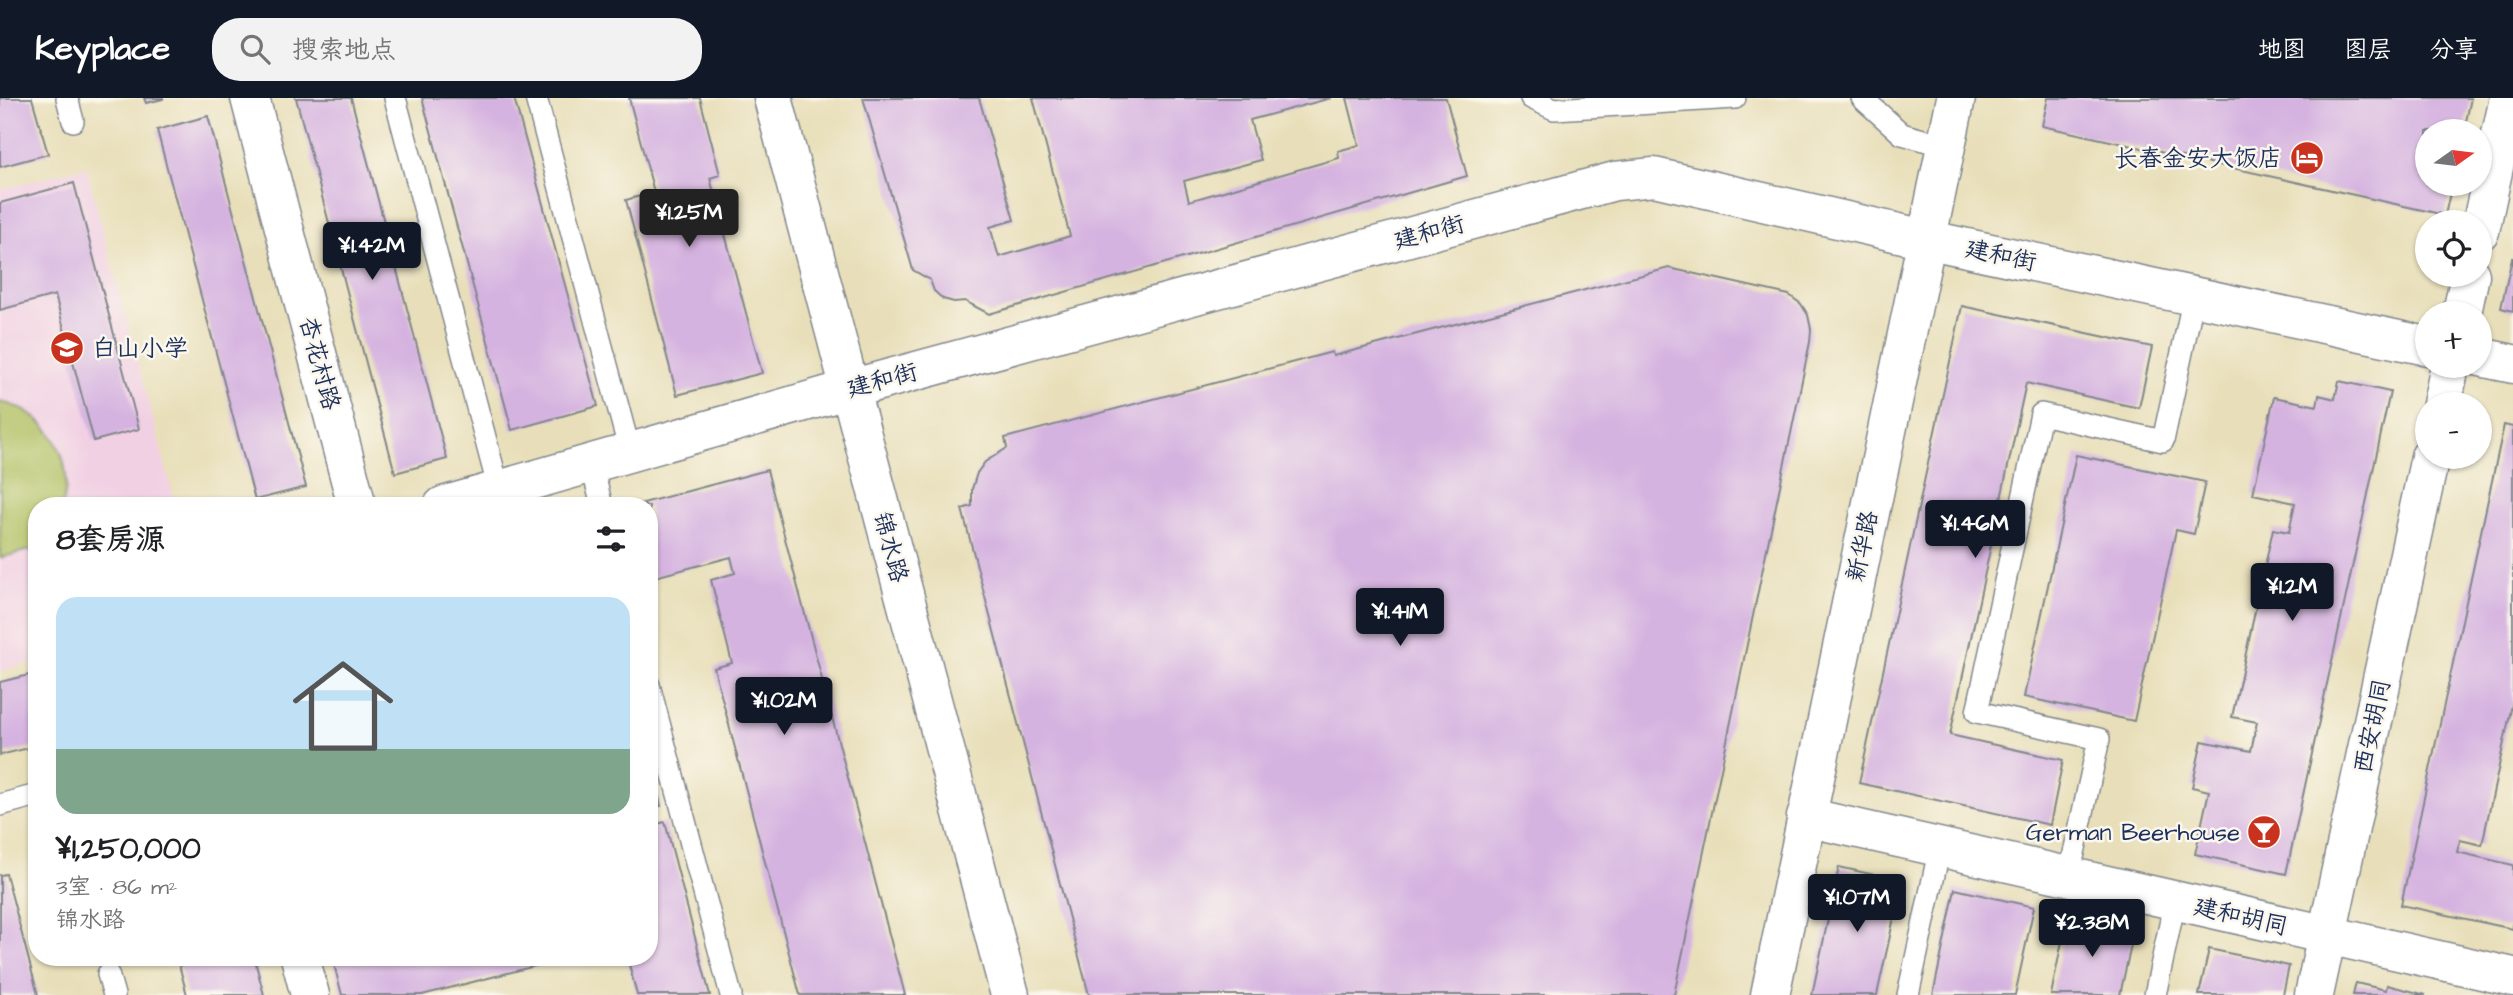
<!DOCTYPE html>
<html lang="zh">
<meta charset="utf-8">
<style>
:root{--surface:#fff;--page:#f2f2f2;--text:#202124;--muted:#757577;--line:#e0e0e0;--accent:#111827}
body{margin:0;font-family:"Architects Daughter","LXGW WenKai TC",sans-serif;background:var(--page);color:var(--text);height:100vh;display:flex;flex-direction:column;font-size:26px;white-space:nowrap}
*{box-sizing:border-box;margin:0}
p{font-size:23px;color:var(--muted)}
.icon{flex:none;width:38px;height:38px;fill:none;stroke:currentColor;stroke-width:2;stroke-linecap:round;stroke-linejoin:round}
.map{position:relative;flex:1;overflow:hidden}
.details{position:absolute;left:28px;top:399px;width:630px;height:469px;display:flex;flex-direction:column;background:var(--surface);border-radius:28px;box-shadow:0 2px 5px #0004}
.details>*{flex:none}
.needle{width:46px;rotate:76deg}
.fabs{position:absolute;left:2415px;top:21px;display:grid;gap:14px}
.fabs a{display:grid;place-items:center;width:77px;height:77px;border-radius:50%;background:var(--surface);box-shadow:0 2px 5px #0004;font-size:35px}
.price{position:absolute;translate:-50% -60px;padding:0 16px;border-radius:7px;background:var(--accent);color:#fff;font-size:23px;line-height:46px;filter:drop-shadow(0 2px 4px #0008)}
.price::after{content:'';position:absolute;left:50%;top:42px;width:21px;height:16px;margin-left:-10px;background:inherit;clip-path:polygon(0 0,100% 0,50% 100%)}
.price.active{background:#222;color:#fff}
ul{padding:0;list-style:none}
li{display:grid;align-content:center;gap:14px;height:371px;padding:0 28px}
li+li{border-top:2px solid var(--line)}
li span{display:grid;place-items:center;height:217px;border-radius:21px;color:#555}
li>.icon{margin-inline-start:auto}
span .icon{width:126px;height:126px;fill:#fffc;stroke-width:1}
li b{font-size:30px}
h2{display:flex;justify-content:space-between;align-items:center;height:84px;padding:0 28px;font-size:30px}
header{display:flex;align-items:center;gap:42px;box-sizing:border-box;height:98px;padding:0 35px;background:var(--accent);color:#fff}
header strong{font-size:33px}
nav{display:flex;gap:38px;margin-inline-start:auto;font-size:24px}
.search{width:490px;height:63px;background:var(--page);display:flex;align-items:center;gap:18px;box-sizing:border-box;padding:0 24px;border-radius:28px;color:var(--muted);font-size:26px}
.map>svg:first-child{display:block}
.built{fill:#f1d0e3}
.green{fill:#b1c062;stroke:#667860;stroke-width:2}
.building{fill:#d5b3e0}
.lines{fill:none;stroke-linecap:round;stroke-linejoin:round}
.service-casing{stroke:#82878c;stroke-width:24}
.minor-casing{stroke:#82878c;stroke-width:41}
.tertiary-casing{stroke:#82878c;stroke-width:41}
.service{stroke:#fff;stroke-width:21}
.minor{stroke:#fff;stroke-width:38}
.tertiary{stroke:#fff;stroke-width:38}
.labels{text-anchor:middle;stroke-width:5;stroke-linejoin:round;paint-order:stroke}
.poi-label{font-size:24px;fill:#1b2f5e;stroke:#fbf7ec;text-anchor:end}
.street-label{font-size:24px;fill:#1b2f5e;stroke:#fbf7ec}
</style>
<header>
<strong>Keyplace</strong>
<div class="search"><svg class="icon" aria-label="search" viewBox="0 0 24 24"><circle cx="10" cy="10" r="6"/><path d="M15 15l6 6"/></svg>搜索地点</div>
<nav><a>地图</a><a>图层</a><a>分享</a></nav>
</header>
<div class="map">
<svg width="2513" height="897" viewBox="0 0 2513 897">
<rect width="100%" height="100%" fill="#fbf7ec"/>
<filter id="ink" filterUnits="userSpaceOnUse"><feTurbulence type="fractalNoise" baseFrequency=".0143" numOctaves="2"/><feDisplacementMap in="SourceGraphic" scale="14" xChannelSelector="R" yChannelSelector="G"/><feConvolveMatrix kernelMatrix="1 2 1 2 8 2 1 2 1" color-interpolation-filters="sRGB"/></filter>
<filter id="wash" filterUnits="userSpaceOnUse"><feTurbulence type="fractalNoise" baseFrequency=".00686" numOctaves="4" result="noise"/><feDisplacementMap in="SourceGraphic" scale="28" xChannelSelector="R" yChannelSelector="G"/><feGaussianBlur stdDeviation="1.57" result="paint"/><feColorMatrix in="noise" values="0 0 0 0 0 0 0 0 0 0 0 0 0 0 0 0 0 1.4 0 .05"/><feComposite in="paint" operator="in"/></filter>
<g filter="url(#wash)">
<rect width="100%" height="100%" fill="#e8dfba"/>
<!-- built -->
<path class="built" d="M86 69 176 408H37V563L0 573V92Z"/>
<!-- green -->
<path class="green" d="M0 304C48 313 77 361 62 408H37V450L0 460Z"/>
<g id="blocks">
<!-- building -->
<path class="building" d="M0 0H32L48 56 0 69Z
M144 0H163V1L146 5Z
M296 0H351L447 361 395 375Z
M422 0H514L598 308 512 332Z
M629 0H700L720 77 710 80 762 275 677 297 626 102 654 94Z
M863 0H979L1014 122 990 129 999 159 1070 138 1033 0H1331L1250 22 1261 62 1184 83 1189 103 1339 60 1338 53 1359 47 1347 0H1446L1467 78 989 216 965 203 954 204 943 201 934 193 930 182 913 172Z
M2048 0H2471L2464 33H2427V86H2452L2445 117 2042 28Z
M208 18 306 389 255 402 157 32Z
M74 85 139 331 94 343 55 197 0 212V105Z
M2512 160H2513V213L2501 210Z
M1669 170 1789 197 1801 206 1808 217 1811 231 1810 244 1674 897H1089L962 411 972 408V391L977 375 985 364 1007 350 1005 340 1332 254 1333 258Z
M1962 208 2152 249 2139 310 2026 285 1950 637 2063 662 2050 727 1859 685Z
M2339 283 2390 294 2286 776 2195 756 2209 693 2192 689 2202 643 2251 653 2257 624 2232 619 2273 431 2289 434 2295 405 2253 396 2274 299 2317 308 2319 297 2335 301Z
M2504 327 2513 329V602L2482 747 2460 742 2457 754 2513 767V831L2401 807Z
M2076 357 2205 384 2194 436 2176 432 2134 623 2024 599Z
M767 372 873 775 905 897H800L714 570 732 565 711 482 735 475 731 459 651 480 649 408H632Z
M37 575V648L0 657V584Z
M650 664 661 708 649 711V665Z
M665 724 710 897H637L627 859H649V728Z
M1839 769 1902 783 1877 897H1812Z
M6 776 38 897H0V777Z
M1955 791 2034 809 2015 897H1933Z
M2067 819 2134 833 2120 897H2051Z
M2209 851 2289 868 2283 897H2199Z
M177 859H254L264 897H187Z
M332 859H542L543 866 422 897H342Z
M2356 885 2386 892 2387 887 2426 897H2353Z"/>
</g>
</g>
<g filter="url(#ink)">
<use href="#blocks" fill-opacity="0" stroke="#82878c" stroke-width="2"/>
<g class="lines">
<!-- service casing -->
<g class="service-casing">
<path id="service" d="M67 0 73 23
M395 0 499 392
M536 0 630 354
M1531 0 1554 11 1735 0
M1862 0 1902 36 1945 48
M591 365 602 408
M649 587 731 897
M0 707 37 697
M2069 778 2099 641 1977 614 2041 316 2163 343 2194 198
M108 876 114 897
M1908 897 1940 749
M2155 897 2175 803"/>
</g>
<!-- minor casing -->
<g class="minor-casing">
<path id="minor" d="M250 0 357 408
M443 408 850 291
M1806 719 2513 879
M300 859 310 897"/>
</g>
<!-- tertiary casing -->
<g class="tertiary-casing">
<path id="tertiary" d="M773 0 1010 897
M2480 133 2509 0
M2462 215 2470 177
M2480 259 2513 266
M850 291 1615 83 1654 79 1925 141 2427 248
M2442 306 2450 268
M1770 897 1956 0
M2314 897 2430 359"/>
</g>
<!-- service -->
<use href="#service" class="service"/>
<!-- minor -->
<use href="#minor" class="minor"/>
<!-- tertiary -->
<use href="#tertiary" class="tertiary"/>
</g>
</g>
<!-- icons -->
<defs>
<g id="hotel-disc" transform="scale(1.75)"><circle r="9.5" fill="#c8321e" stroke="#fbf7ec"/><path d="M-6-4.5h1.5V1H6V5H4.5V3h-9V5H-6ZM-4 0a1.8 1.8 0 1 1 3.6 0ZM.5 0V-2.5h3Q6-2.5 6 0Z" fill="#fff"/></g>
<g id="school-disc" transform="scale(1.75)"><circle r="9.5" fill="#c8321e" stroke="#fbf7ec"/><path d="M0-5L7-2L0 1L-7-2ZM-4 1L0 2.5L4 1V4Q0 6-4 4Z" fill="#fff"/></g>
<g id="bar-disc" transform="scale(1.75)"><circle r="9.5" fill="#c8321e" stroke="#fbf7ec"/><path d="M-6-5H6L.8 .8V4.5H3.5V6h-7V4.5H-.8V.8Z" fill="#fff"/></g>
</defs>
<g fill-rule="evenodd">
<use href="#hotel-disc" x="2307" y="60"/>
<use href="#school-disc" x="67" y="250"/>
<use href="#bar-disc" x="2264" y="734"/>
</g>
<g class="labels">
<!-- poi labels -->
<g class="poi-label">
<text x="2282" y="68">长春金安大饭店</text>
<text x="92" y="258" text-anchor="start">白山小学</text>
<text x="2240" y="742">German Beerhouse</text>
</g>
<!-- street labels -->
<g class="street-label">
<text transform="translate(1429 134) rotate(-15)" y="8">建和街</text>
<text transform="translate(2001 157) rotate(12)" y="8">建和街</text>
<text transform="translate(320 265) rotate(75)" y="8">杏花村路</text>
<text transform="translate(882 282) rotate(-15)" y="8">建和街</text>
<text transform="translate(1862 448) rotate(-78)" y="8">新华路</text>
<text transform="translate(891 449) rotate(75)" y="8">锦水路</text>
<text transform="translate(2372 628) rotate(-78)" y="8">西安胡同</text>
<text transform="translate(2241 818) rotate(13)" y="8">建和胡同</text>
</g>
</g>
</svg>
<div class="fabs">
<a><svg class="needle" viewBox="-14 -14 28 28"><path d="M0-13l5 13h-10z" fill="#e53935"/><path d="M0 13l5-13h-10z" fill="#757577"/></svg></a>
<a><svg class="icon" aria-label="locate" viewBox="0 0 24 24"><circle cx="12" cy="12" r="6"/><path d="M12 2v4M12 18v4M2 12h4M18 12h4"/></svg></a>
<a>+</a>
<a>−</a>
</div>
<b class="price active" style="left:689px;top:151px">¥1.25M</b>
<b class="price" style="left:372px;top:184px">¥1.42M</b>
<b class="price" style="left:1975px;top:462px">¥1.46M</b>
<b class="price" style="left:2292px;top:525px">¥1.2M</b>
<b class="price" style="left:1400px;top:550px">¥1.41M</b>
<b class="price" style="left:784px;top:639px">¥1.02M</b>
<b class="price" style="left:1857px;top:836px">¥1.07M</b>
<b class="price" style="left:2092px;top:861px">¥2.38M</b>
<section class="details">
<h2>8套房源<svg class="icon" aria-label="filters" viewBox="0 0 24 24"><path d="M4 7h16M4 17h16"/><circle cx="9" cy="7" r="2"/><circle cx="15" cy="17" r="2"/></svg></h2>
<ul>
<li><span style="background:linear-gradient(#bfe0f5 70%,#7fa58c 0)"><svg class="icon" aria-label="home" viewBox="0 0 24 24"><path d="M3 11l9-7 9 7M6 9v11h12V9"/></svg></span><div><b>¥1,250,000</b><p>3室 · 86 m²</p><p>锦水路</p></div></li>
</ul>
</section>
</div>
